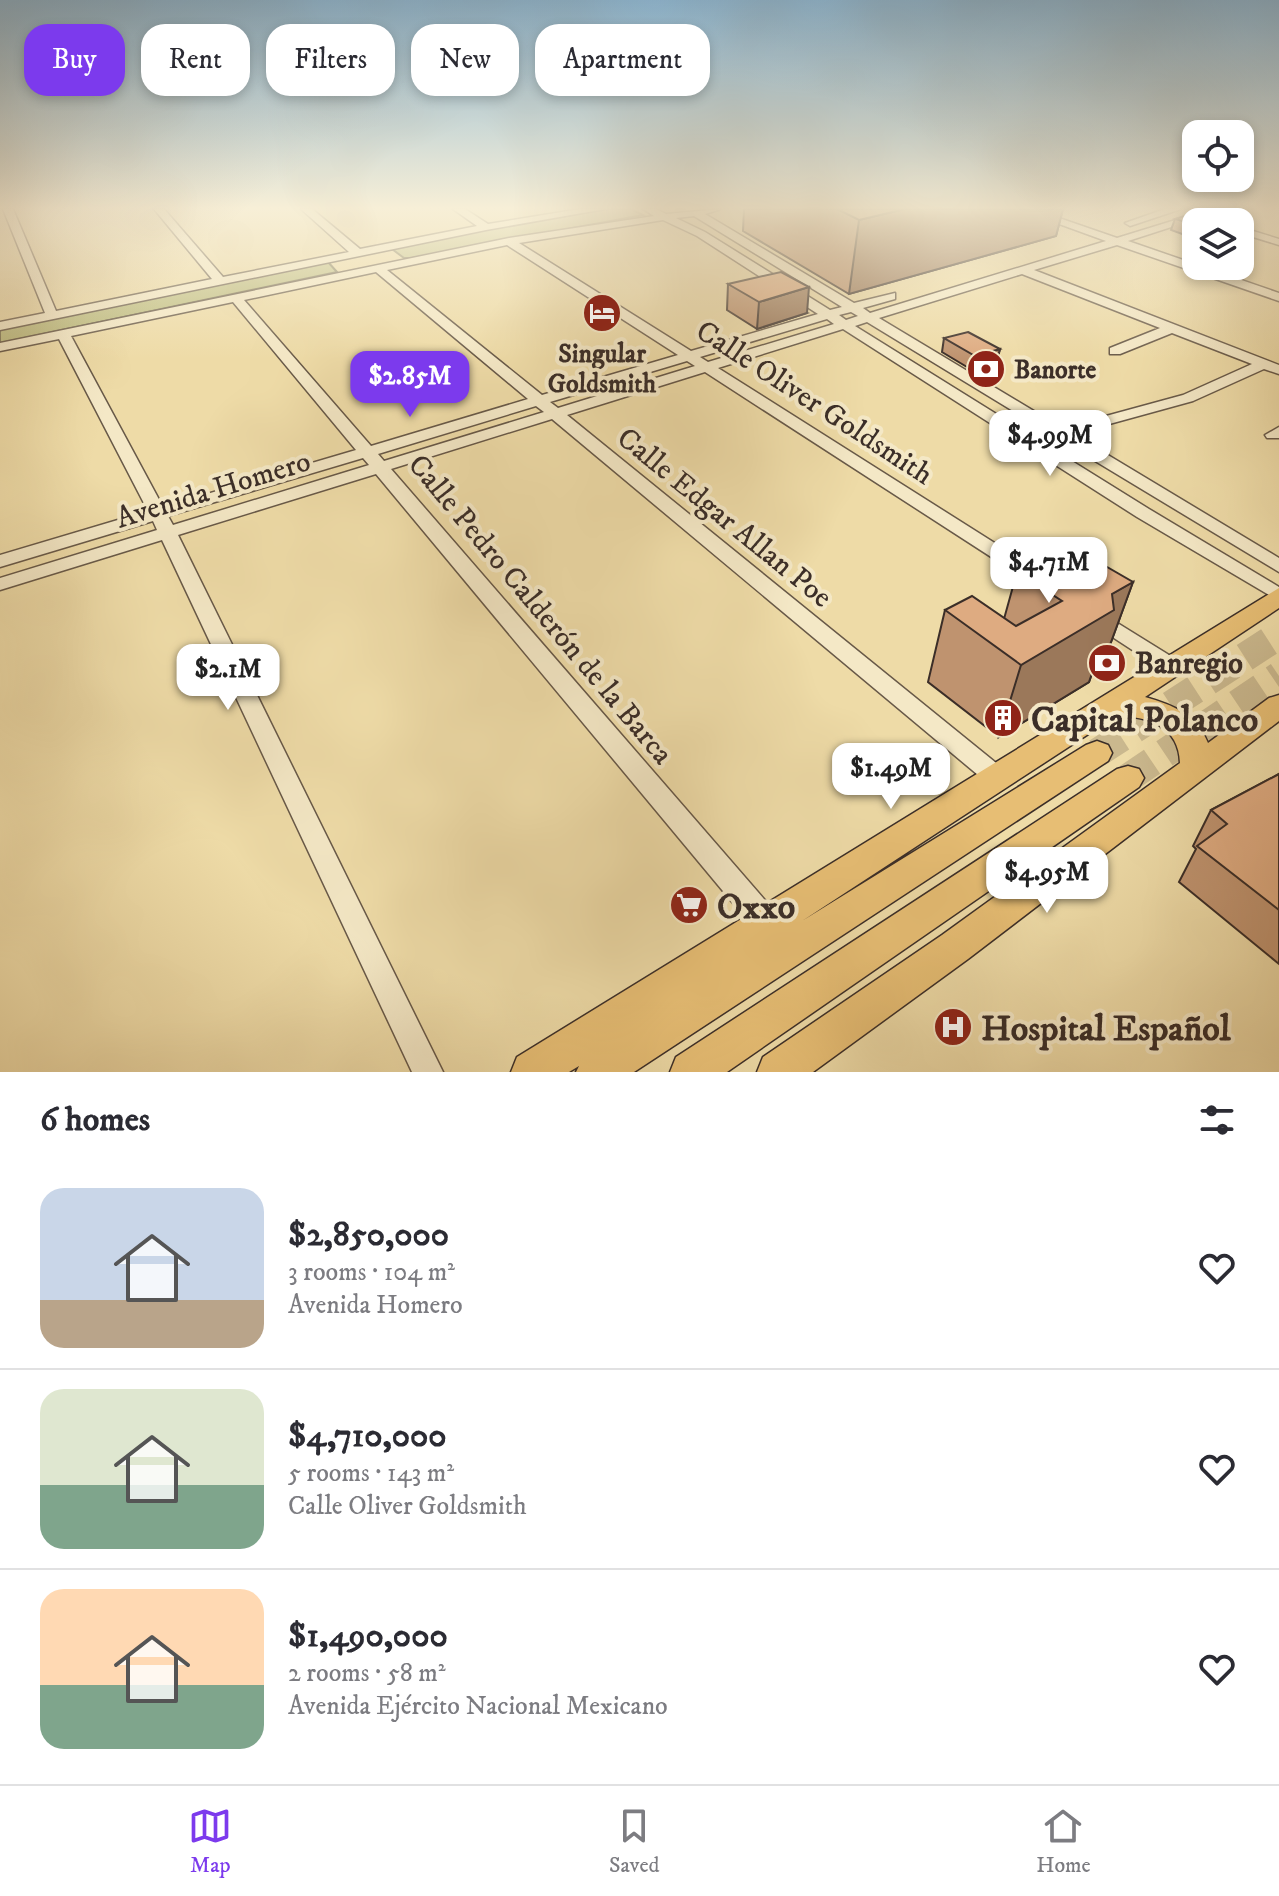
<!DOCTYPE html>
<meta charset="utf-8">
<style>
:root{--surface:#fff;--page:#f2f2f3;--text:#2b2b33;--muted:#7c7c81;--line:#e1e1e2;--accent:#7c3aed}
body{margin:0;font-family:"IM FELL DW Pica",serif;background:var(--page);color:var(--text);height:100vh;display:flex;flex-direction:column;font-size:30px;white-space:nowrap}
*{box-sizing:border-box;margin:0}
p{font-size:26px;color:var(--muted)}
.icon{flex:none;width:44px;height:44px;fill:none;stroke:currentColor;stroke-width:2;stroke-linecap:round;stroke-linejoin:round}
.map{position:relative;height:1072px;overflow:hidden}
.drawer{display:flex;flex-direction:column;background:var(--surface);flex:1}
.drawer>*{flex:none}
.banner{position:absolute;left:24px;top:24px;width:800px;height:72px;display:flex;gap:16px}
.fabs{position:absolute;left:1182px;top:120px;display:grid;gap:16px}
.fabs a{display:grid;place-items:center;width:72px;height:72px;border-radius:16px;background:var(--surface);box-shadow:0 4px 12px #0003;font-size:40px}
.price{position:absolute;translate:-50% -68px;padding:0 18px;border-radius:16px;background:#fff;color:#222;font-size:26px;line-height:52px;filter:drop-shadow(0 2px 4px #0008)}
.price::after{content:'';position:absolute;left:50%;top:48px;width:24px;height:18px;margin-left:-12px;background:inherit;clip-path:polygon(0 0,100% 0,50% 100%)}
.price.on{background:var(--accent);color:#fff}
ul{padding:0;list-style:none}
li{display:flex;align-items:center;gap:24px;height:200px;padding:0 40px}
li+li{border-top:2px solid var(--line)}
li span{display:grid;place-items:center;flex:none;width:224px;height:160px;border-radius:24px;color:#555}
li>.icon{margin-inline-start:auto}
span .icon{width:96px;height:96px;fill:#fffc;stroke-width:1}
li b{font-size:34px}
h2{display:flex;justify-content:space-between;align-items:center;height:96px;padding:0 40px;font-size:34px}
.pill{padding:0 28px;border-radius:24px;background:var(--surface);box-shadow:0 4px 12px #0003;font-size:28px;line-height:72px}
.pill.on{background:var(--accent);color:#fff}
.dock{display:flex;justify-content:space-around;align-items:center;height:112px;border-top:2px solid var(--line);background:var(--surface);font-size:22px;color:var(--muted)}
.dock a{display:grid;justify-items:center;gap:4px}
.dock .on{color:var(--accent)}
.map>svg:first-child{display:block}
.green{fill:#bfbe82;stroke:#7d7655;stroke-width:2}
.lines{fill:none;stroke-linecap:round;stroke-linejoin:round}
.major-tunnel{stroke:#cab88e;stroke-width:29;stroke-dasharray:29 15;stroke-linecap:butt}
.minor-casing{stroke:#685948;stroke-width:3}
.major-casing{stroke:#3b2e28;stroke-width:3}
.minor{fill:#f4e8c6;fill-rule:evenodd}
.major{fill:#e7be74;fill-rule:evenodd}
.wall{fill:#bf936f;stroke:#3b2e28;stroke-width:2}
.shaded-wall{fill:#9b785a;stroke:#3b2e28;stroke-width:2}
.building{fill:#deab81;stroke:#3b2e28;stroke-width:2}
.labels{text-anchor:middle;stroke-width:8;stroke-linejoin:round;paint-order:stroke}
.far-poi-label{font-size:26px;font-weight:bold;fill:#3b2e28;stroke:#f4e8c6}
.street-label{font-size:30px;fill:#3b2e28;stroke:#f4e8c6}
.poi-label{font-size:30px;font-weight:bold;fill:#3b2e28;stroke:#f4e8c6;text-anchor:start}
.near-poi-label{font-size:36px;font-weight:bold;fill:#3b2e28;stroke:#f4e8c6;text-anchor:start}
</style>
<div class="map">
<svg width="1279" height="1072" viewBox="0 0 1279 1072">
<rect width="100%" height="100%" fill="#eedba7"/>
<filter id="stains"><feTurbulence type="fractalNoise" baseFrequency=".0025" numOctaves="4"/><feColorMatrix values="0 0 0 0 .2 0 0 0 0 .09 0 0 0 0 .02 0 0 0 .5 -.17"/></filter>
<radialGradient id="worn" r=".72"><stop offset=".6" stop-color="#630" stop-opacity="0"/><stop offset="1" stop-color="#630" stop-opacity=".3"/></radialGradient>
<!-- green -->
<path class="green" d="M609 209H631L643 215 412 258H404L392 249 483 229Z
M328 262 337 272 0 343V327Z"/>
<g class="lines">
<!-- major-tunnel -->
<path class="major-tunnel" d="M1097 753 1279 635
M1128 778 1279 676"/>
<!-- minor casing -->
<g class="minor-casing">
<path id="minor" d="M3 209H13L56 311 212 279 154 209H164L223 277 349 252 301 209H312L360 249 477 226 453 209H465L488 224 580 209H605L486 230 0 330V322L45 313Z
M643 209H656L666 214 721 209 705 214 854 303 895 293V299L863 308 870 313 1106 241 1018 209H1033L1117 238 1211 209H1227L1128 241 1279 293V301L1117 245 1034 270 1279 365V374L1264 369 1193 401 1073 434 1279 558V572L1057 438 1051 437 1049 433 867 322 855 326 1149 509 1279 587V601L1137 517 843 329 718 368 1050 578 1053 582 1050 586H1036L705 372 567 415 1006 771 1010 778 1006 785 998 787 990 785 552 419 391 469 777 914 781 923 777 932 767 935 757 932 376 474 178 535 443 1072H412L162 540 0 590V578L157 530 153 521 0 567V555L148 511 59 339 0 351V343L509 238 654 216ZM694 216 842 307 830 310 705 232 676 218ZM663 220 697 236 818 314 691 351 519 243ZM507 245 678 355 542 395 387 270ZM376 272 528 399 371 446 244 300ZM1022 274 1160 328 1110 348V354H1120L1172 333 1252 364 1183 395 1062 428 879 318ZM233 302 356 450 163 507 71 336ZM851 312 858 316 846 320 839 315ZM827 319 834 324 708 362 700 357ZM687 361 695 366 558 408 550 402ZM536 406 544 412 384 461 378 454ZM363 458 369 465 173 525 168 516Z
M1165 209H1181L1130 226 1125 223Z
M1240 227 1279 239V245L1240 233Z
M1279 427V438H1267L1265 435Z
M1098 611 1177 660 1181 665 1177 670H1163L1091 623 1088 618 1091 613Z"/>
</g>
<!-- major casing -->
<g class="major-casing">
<path id="major" d="M1279 588V608L1145 697C1173 705 1196 714 1208 743L1269 698 1279 695V721L968 959 813 1072H757L763 1057 942 935 1180 763C1179 726 1148 716 1116 716L802 921 1086 745 1097 741 1108 745 1112 753 1108 761 634 1072H576L579 1066 569 1072H511L517 1057Z
M1128 766 1139 769 1144 778 1139 787 727 1072H670L676 1057 1117 769Z"/>
</g>
<!-- minor -->
<use href="#minor" class="minor"/>
<!-- major -->
<use href="#major" class="major"/>
</g>
<!-- wall -->
<path class="wall" d="M744 209H1063L1056 236 849 294 743 231Z
M1175 219H1233L1232 222H1196V239L1171 230Z
M728 284 807 313 757 329 727 310Z
M944 338 1000 349 996 364 972 370 942 352Z
M1017 572 1133 582 1107 653 1097 659 1089 682 999 737 928 682 945 610 1004 619Z
M1279 774V964L1179 882 1196 849 1193 846 1211 810Z"/>
<!-- shaded-wall -->
<path class="shaded-wall" d="M905 209H1063L1056 236 849 294 859 220Z
M809 287 807 313 757 329 759 302Z
M1000 349 996 364 972 370 975 356Z
M1133 582 1107 653 1097 659 1089 682 999 737 1021 665 1112 594Z"/>
<!-- building -->
<path class="building" d="M837 209H905L859 220Z
M1203 210 1233 219 1223 222H1196V225L1175 219Z
M781 272 809 287 759 302 728 284Z
M968 332 1000 349 975 356 944 338Z
M1069 545 1133 582 1112 594 1114 610 1021 665 945 610 972 596 1016 626 1062 601 1017 572Z
M1279 774V910L1197 846 1227 824 1211 810Z"/>
<!-- sky -->
<linearGradient id="sky" x2="0" y2="1"><stop stop-color="#8bb6d3"/><stop offset="0.58" stop-color="#f7efd7"/><stop offset="1" stop-color="#f7efd7" stop-opacity="0"/></linearGradient>
<rect width="1279" height="359" fill="url(#sky)"/>
<!-- icons -->
<defs>
<g id="hotel-disc" transform="scale(2)"><circle r="9.5" fill="#8f2418" stroke="#f4e8c6"/><path d="M-6-4.5h1.5V1H6V5H4.5V3h-9V5H-6ZM-4 0a1.8 1.8 0 1 1 3.6 0ZM.5 0V-2.5h3Q6-2.5 6 0Z" fill="#fff"/></g>
<g id="bank-disc" transform="scale(2)"><circle r="9.5" fill="#8f2418" stroke="#f4e8c6"/><path d="M-6-4H6V4H-6ZM0-2.3a2.3 2.3 0 1 0 0 4.6a2.3 2.3 0 1 0 0-4.6Z" fill="#fff"/></g>
<g id="building-disc" transform="scale(2)"><circle r="9.5" fill="#8f2418" stroke="#f4e8c6"/><path d="M-4-6H4V6H1V3H-1V6H-4ZM-2.5-4.3h1.7v1.8h-1.7ZM.8-4.3h1.7v1.8H.8ZM-2.5-1h1.7V.8h-1.7ZM.8-1h1.7V.8H.8Z" fill="#fff"/></g>
<g id="supermarket-disc" transform="scale(2)"><circle r="9.5" fill="#8f2418" stroke="#f4e8c6"/><path d="M-6-5.5h2.5l.6 2H6L4.5 2H-2.5L-4.4-4H-6ZM-1.5 3.2a1.3 1.3 0 1 0 .1 0ZM3 3.2a1.3 1.3 0 1 0 .1 0Z" fill="#fff"/></g>
<g id="hospital-disc" transform="scale(2)"><circle r="9.5" fill="#8f2418" stroke="#f4e8c6"/><path d="M-5-5h3v3.5h4V-5h3V5h-3V1.5h-4V5h-3Z" fill="#fff"/></g>
</defs>
<g fill-rule="evenodd">
<use href="#hotel-disc" x="602" y="313"/>
<use href="#bank-disc" x="986" y="369"/>
<use href="#bank-disc" x="1107" y="663"/>
<use href="#building-disc" x="1003" y="718"/>
<use href="#supermarket-disc" x="689" y="905"/>
<use href="#hospital-disc" x="953" y="1027"/>
</g>
<g class="labels">
<!-- far-poi labels -->
<g class="far-poi-label">
<text x="602" y="362">Singular<tspan x="602" dy="30">Goldsmith</tspan></text>
<text x="1014" y="378" text-anchor="start">Banorte</text>
</g>
<!-- street labels -->
<g class="street-label">
<text transform="translate(815 402) rotate(33)" y="10">Calle Oliver Goldsmith</text>
<text transform="translate(213 489) rotate(-17)" y="10">Avenida Homero</text>
<text transform="translate(725 517) rotate(39)" y="10">Calle Edgar Allan Poe</text>
<text transform="translate(541 609) rotate(50)" y="10">Calle Pedro Calderón de la Barca</text>
</g>
<!-- poi labels -->
<g class="poi-label">
<text x="1135" y="673">Banregio</text>
</g>
<!-- near-poi labels -->
<g class="near-poi-label">
<text x="1031" y="731">Capital Polanco</text>
<text x="717" y="918">Oxxo</text>
<text x="981" y="1040">Hospital Español</text>
</g>
</g>
<rect width="100%" height="100%" filter="url(#stains)"/>
<rect width="100%" height="100%" fill="url(#worn)"/>
</svg>
<div class="fabs">
<a><svg class="icon" aria-label="locate" viewBox="0 0 24 24"><circle cx="12" cy="12" r="6"/><path d="M12 2v4M12 18v4M2 12h4M18 12h4"/></svg></a>
<a><svg class="icon" aria-label="layers" viewBox="0 0 24 24"><path d="M12 4l9 5-9 5-9-5zM3 14l9 5 9-5"/></svg></a>
</div>
<b class="price on" style="left:410px;top:419px">$2.85M</b>
<b class="price" style="left:1050px;top:478px">$4.99M</b>
<b class="price" style="left:1049px;top:605px">$4.71M</b>
<b class="price" style="left:228px;top:712px">$2.1M</b>
<b class="price" style="left:891px;top:811px">$1.49M</b>
<b class="price" style="left:1047px;top:915px">$4.95M</b>
<div class="banner">
<a class="pill on">Buy</a>
<a class="pill">Rent</a>
<a class="pill">Filters</a>
<a class="pill">New</a>
<a class="pill">Apartment</a>
</div>
</div>
<section class="drawer">
<h2>6 homes<svg class="icon" aria-label="filters" viewBox="0 0 24 24"><path d="M4 7h16M4 17h16"/><circle cx="9" cy="7" r="2"/><circle cx="15" cy="17" r="2"/></svg></h2>
<ul>
<li><span style="background:linear-gradient(#c9d6e8 70%,#b9a48a 0)"><svg class="icon" aria-label="home" viewBox="0 0 24 24"><path d="M3 11l9-7 9 7M6 9v11h12V9"/></svg></span><div><b>$2,850,000</b><p>3 rooms · 104 m²</p><p>Avenida Homero</p></div><svg class="icon" aria-label="heart" viewBox="0 0 24 24"><path d="M12 20l-8-8c-3-5 5-10 8-4 3-6 11-1 8 4z"/></svg></li>
<li><span style="background:linear-gradient(#dfe7d0 60%,#7fa58c 0)"><svg class="icon" aria-label="home" viewBox="0 0 24 24"><path d="M3 11l9-7 9 7M6 9v11h12V9"/></svg></span><div><b>$4,710,000</b><p>5 rooms · 143 m²</p><p>Calle Oliver Goldsmith</p></div><svg class="icon" aria-label="heart" viewBox="0 0 24 24"><path d="M12 20l-8-8c-3-5 5-10 8-4 3-6 11-1 8 4z"/></svg></li>
<li><span style="background:linear-gradient(#ffd9b3 60%,#7fa58c 0)"><svg class="icon" aria-label="home" viewBox="0 0 24 24"><path d="M3 11l9-7 9 7M6 9v11h12V9"/></svg></span><div><b>$1,490,000</b><p>2 rooms · 58 m²</p><p>Avenida Ejército Nacional Mexicano</p></div><svg class="icon" aria-label="heart" viewBox="0 0 24 24"><path d="M12 20l-8-8c-3-5 5-10 8-4 3-6 11-1 8 4z"/></svg></li>
</ul>
</section>
<nav class="dock">
<a class="on"><svg class="icon" aria-label="map" viewBox="0 0 24 24"><path d="M3 6l6-2 6 2 6-2v14l-6 2-6-2-6 2zM9 4v14M15 6v14"/></svg>Map</a>
<a><svg class="icon" aria-label="saved" viewBox="0 0 24 24"><path d="M7 4h10v16l-5-4-5 4z"/></svg>Saved</a>
<a><svg class="icon" aria-label="home" viewBox="0 0 24 24"><path d="M3 11l9-7 9 7M6 9v11h12V9"/></svg>Home</a>
</nav>
